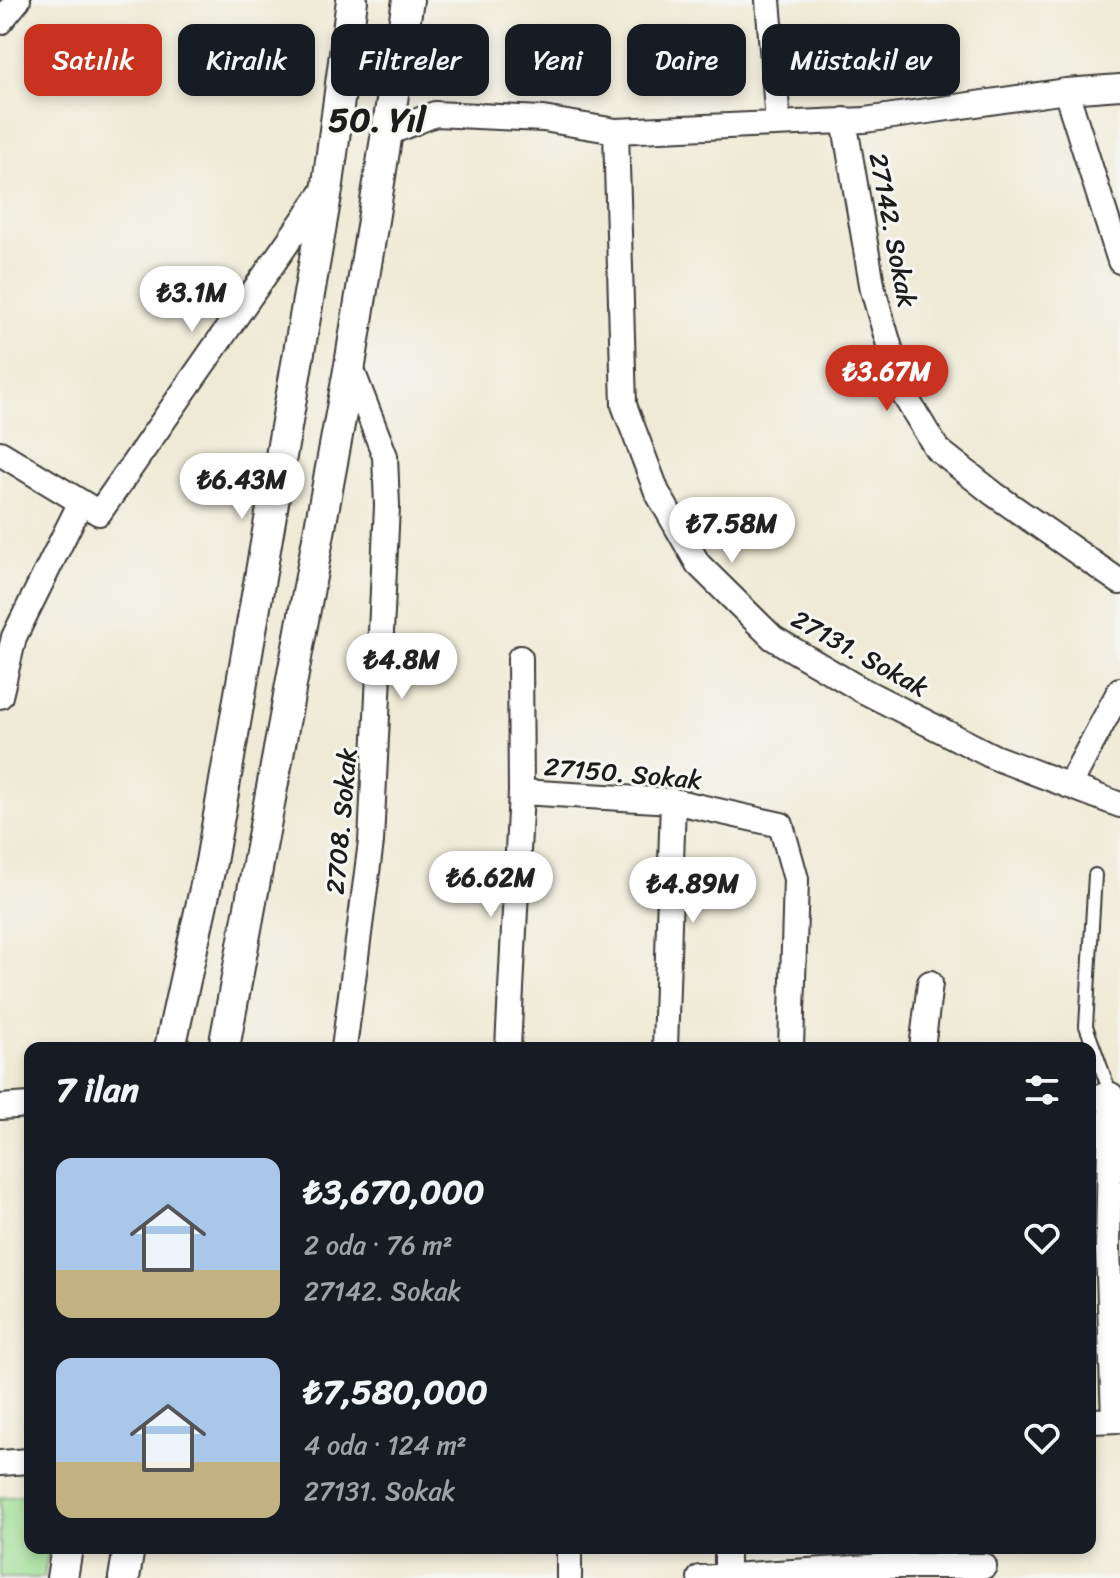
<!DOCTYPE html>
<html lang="tr">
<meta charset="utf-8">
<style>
:root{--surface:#171b24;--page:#242831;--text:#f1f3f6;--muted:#9ea1a6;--accent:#c8321e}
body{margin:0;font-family:Sriracha,sans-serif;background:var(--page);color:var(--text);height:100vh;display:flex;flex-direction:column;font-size:30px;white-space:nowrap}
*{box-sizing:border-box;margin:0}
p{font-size:26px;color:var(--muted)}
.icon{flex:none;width:44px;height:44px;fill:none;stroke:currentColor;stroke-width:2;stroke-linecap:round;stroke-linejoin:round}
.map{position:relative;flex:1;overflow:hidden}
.panel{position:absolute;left:24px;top:1042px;width:1072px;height:512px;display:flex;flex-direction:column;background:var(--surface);border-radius:16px;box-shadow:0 4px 12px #0003}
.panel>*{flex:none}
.banner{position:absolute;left:24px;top:24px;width:1072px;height:72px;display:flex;gap:16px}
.price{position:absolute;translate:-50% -68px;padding:0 18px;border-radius:28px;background:#fff;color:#222;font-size:26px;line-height:52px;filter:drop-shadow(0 2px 4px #0008)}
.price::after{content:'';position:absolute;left:50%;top:48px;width:24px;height:18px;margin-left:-12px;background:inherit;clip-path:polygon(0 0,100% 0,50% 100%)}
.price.active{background:var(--accent);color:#fff}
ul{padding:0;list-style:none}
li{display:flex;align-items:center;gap:24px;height:200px;padding:0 32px}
li span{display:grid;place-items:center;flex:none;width:224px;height:160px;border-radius:16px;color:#555}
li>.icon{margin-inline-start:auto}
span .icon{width:96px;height:96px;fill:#fffc;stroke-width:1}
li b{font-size:34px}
h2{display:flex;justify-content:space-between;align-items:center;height:96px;padding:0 32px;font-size:34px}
.chip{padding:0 28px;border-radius:16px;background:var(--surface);box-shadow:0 4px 12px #0003;font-size:28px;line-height:72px}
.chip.active{background:var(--accent);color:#fff}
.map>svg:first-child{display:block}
.green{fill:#9cdc92;stroke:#5c7c57;stroke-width:2}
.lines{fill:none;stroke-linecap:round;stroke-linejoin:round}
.service-casing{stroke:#3c3b38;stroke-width:16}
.minor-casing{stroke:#3c3b38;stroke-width:28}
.tertiary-casing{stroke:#3c3b38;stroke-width:34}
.service{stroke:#fff;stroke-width:12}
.minor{stroke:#fff;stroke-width:24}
.tertiary{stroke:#fff;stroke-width:30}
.labels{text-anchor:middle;stroke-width:6;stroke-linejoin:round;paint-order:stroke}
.street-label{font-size:26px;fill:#1c1c1c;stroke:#f6f6f2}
.district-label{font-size:34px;font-weight:bold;fill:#1c1c1c;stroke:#f6f6f2}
</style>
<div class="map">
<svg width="1120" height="1578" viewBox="0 0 1120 1578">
<rect width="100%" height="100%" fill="#f6f6f2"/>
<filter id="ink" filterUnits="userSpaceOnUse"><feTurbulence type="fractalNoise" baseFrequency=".0125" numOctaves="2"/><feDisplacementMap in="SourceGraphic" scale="16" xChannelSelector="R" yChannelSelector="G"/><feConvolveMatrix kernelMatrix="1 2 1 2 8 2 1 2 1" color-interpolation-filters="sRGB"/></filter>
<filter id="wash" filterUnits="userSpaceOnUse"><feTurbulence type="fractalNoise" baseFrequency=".006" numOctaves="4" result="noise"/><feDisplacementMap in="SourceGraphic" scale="32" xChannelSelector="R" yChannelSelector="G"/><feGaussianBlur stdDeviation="1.8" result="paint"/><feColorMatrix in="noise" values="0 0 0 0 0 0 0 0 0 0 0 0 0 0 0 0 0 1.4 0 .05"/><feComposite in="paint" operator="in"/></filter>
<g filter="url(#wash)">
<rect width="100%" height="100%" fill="#eeead5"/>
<!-- green -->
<path class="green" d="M30 1495V1548H49L44 1578H0V1498Z"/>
</g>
<g filter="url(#ink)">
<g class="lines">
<!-- service casing -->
<g class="service-casing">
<path id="service" d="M1095 875 1086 1026 1111 1095"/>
</g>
<!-- minor casing -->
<g class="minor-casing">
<path id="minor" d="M768 0 778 122
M0 22 18 0
M1066 91 1120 261
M844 120 873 290 903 393 937 449 994 494 1120 582
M616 131 624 405 657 492 698 564 773 638 860 689 994 757 1120 805
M388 133 435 114 543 119 616 131 865 120 1066 91 1120 87
M0 453 99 513 327 186
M0 696 14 637 80 504
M1069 786 1120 690
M521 792 673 801 781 825 796 879 791 1048
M344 1048 371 842 387 506 385 456 350 365
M508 1048 521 792 520 658
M665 1048 673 801
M922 1048 930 983
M1090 1098 1111 1095 1108 1247 1114 1420
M0 1107 30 1105
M1090 1421 1120 1420
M0 1463 30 1461
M569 1578V1548
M700 1578 886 1566H984
M727 1578V1548"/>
</g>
<!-- tertiary casing -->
<g class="tertiary-casing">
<path id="tertiary" d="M170 1048 211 862 328 184 352 0
M224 1048 350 365 408 0
M62 1578 67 1548
M124 1578 129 1548"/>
</g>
<!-- service -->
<use href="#service" class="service"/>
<!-- minor -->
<use href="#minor" class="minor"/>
<!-- tertiary -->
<use href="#tertiary" class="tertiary"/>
</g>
</g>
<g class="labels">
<!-- street labels -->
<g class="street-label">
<text transform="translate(893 230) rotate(79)" y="9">27142. Sokak</text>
<text transform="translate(860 653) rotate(29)" y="9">27131. Sokak</text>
<text transform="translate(623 773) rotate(5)" y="9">27150. Sokak</text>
<text transform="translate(341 821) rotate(-85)" y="9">2708. Sokak</text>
</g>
<!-- district labels -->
<g class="district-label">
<text x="377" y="131">50. Yıl</text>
</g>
</g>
</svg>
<b class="price" style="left:192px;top:334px">₺3.1M</b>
<b class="price active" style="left:887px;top:413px">₺3.67M</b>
<b class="price" style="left:242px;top:521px">₺6.43M</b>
<b class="price" style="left:732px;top:565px">₺7.58M</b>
<b class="price" style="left:402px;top:701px">₺4.8M</b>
<b class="price" style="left:491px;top:919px">₺6.62M</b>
<b class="price" style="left:693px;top:925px">₺4.89M</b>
<div class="banner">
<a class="chip active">Satılık</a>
<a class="chip">Kiralık</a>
<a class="chip">Filtreler</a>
<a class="chip">Yeni</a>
<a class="chip">Daire</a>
<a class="chip">Müstakil ev</a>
</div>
<section class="panel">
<h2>7 ilan<svg class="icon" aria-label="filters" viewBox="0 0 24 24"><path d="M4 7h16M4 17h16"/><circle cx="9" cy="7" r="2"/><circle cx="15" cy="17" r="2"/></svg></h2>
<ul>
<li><span style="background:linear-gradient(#a9c7e8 70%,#c2b280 0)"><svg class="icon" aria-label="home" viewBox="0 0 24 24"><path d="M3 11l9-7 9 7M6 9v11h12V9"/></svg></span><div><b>₺3,670,000</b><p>2 oda · 76 m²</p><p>27142. Sokak</p></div><svg class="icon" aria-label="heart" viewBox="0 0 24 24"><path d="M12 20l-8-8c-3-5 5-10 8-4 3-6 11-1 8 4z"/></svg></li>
<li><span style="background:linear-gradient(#a9c7e8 65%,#c2b280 0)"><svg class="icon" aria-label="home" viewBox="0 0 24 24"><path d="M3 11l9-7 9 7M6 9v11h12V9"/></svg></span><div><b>₺7,580,000</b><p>4 oda · 124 m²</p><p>27131. Sokak</p></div><svg class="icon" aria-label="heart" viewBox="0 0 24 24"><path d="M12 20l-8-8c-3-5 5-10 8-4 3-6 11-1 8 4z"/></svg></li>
</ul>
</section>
</div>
